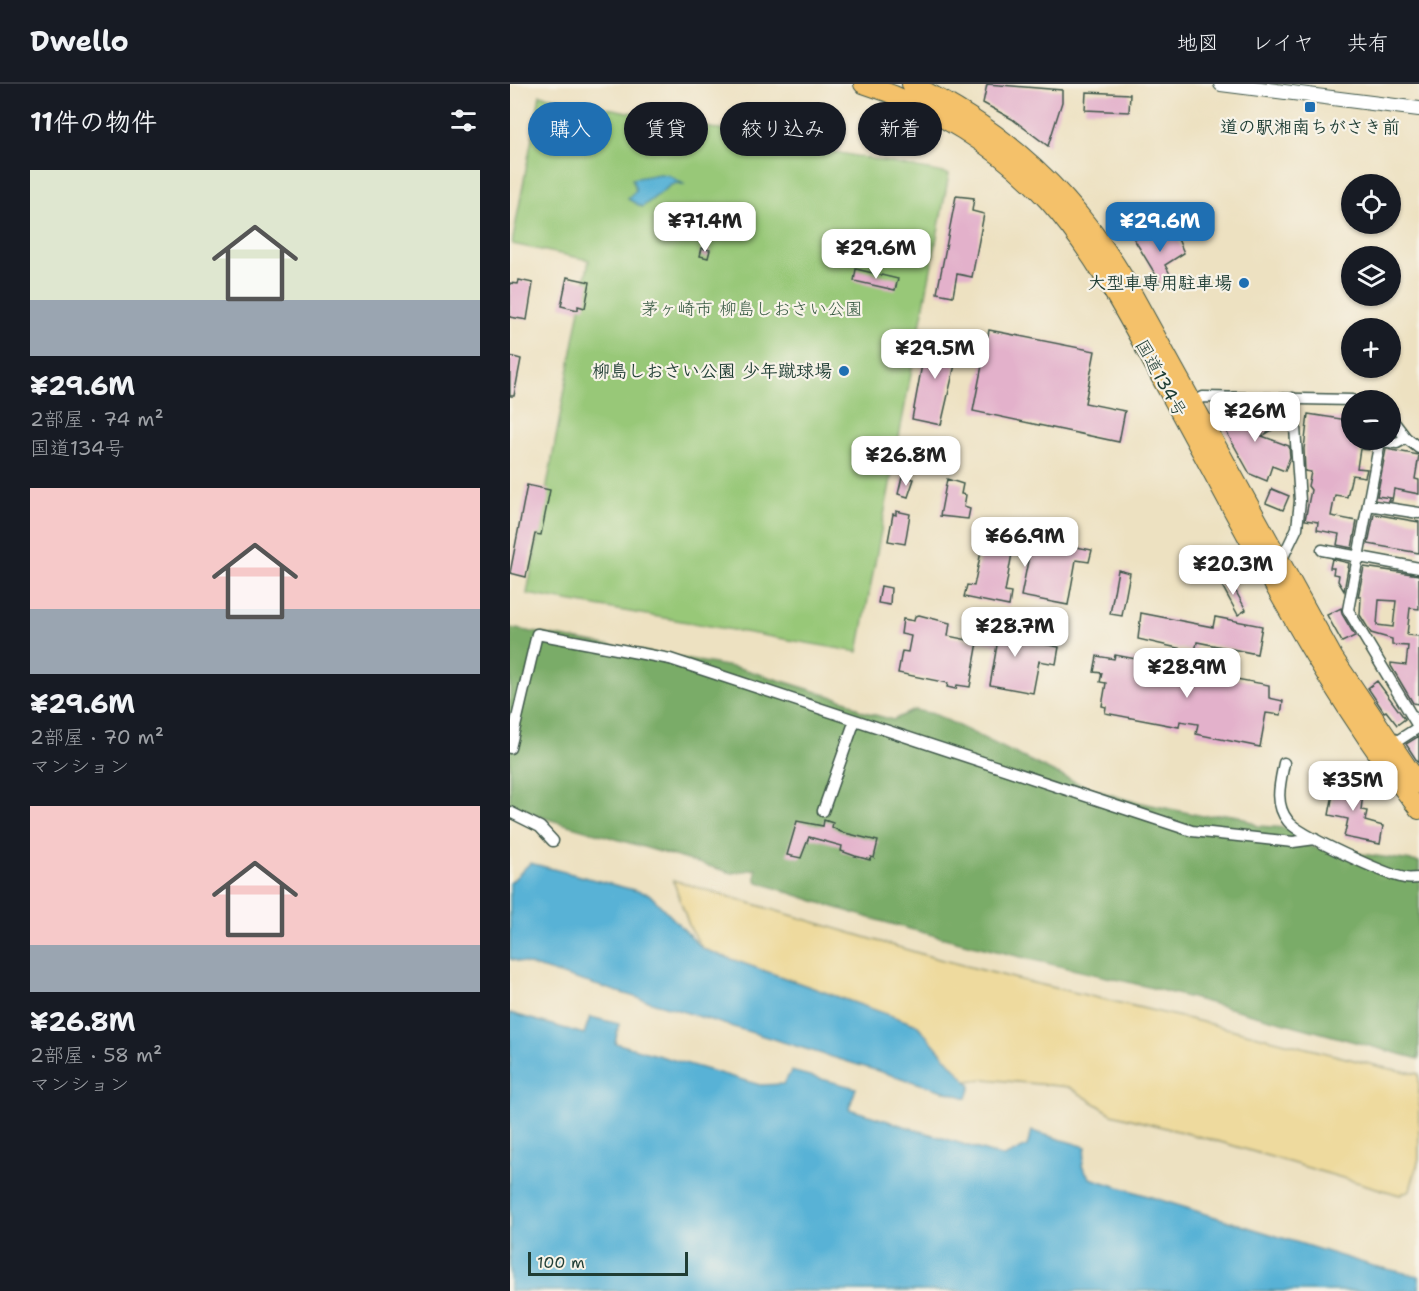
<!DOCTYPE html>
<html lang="ja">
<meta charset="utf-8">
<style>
:root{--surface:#171b24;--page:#242831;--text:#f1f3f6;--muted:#9ea1a6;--line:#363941;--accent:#1f6fb2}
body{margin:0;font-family:"Shantell Sans","Klee One",sans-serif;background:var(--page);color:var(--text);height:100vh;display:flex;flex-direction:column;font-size:22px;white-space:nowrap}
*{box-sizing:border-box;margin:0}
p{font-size:20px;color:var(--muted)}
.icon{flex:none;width:33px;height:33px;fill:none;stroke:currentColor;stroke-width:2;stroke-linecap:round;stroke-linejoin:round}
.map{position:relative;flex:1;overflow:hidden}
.drawer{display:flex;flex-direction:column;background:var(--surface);width:510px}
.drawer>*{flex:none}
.hud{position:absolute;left:18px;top:18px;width:570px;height:54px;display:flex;gap:12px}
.fabs{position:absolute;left:831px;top:90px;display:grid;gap:12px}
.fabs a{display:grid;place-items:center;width:60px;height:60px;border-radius:50%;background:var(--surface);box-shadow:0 2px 4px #0004;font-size:30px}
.scale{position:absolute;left:18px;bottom:15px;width:160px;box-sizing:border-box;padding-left:6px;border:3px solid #1f3d34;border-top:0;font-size:16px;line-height:21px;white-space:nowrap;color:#1f3d34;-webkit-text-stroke:4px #f7f3e8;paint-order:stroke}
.price{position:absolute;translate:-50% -51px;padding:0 14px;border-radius:12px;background:#fff;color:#222;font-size:20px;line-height:39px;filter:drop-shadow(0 2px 3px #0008)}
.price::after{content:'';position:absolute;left:50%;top:36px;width:18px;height:14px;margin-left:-9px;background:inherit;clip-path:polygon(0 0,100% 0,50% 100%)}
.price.current{background:var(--accent);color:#fff}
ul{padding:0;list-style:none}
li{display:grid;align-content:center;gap:12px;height:318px;padding:0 30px}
li span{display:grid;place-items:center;height:186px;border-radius:0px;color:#555}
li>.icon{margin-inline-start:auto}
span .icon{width:108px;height:108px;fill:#fffc;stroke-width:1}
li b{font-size:26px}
h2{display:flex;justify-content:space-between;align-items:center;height:72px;padding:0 30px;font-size:26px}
.pill{padding:0 21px;border-radius:27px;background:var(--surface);box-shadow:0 2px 4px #0004;font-size:21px;line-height:54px}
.pill.current{background:var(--accent);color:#fff}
header{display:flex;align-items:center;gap:36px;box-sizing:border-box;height:84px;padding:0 30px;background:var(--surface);border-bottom:2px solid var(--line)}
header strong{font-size:28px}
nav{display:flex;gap:33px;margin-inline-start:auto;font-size:21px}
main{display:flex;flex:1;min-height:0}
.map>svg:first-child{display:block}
.green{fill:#98c878;stroke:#5c8256;stroke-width:1.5}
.forest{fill:#7aac68;stroke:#4c744e;stroke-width:1.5}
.sand{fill:#eeda9e;stroke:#868c69;stroke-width:1.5}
.water{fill:#59b2d6;stroke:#3c7885;stroke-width:1.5}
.building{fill:#e3b1cb;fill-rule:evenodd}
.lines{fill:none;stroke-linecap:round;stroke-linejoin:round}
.minor-casing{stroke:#3e5649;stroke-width:13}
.tertiary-casing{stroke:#3e5649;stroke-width:16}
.trunk-casing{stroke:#3e5649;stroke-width:20}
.minor{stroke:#fff;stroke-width:10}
.tertiary{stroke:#fff;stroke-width:14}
.trunk{stroke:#f4c16a;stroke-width:18}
.poi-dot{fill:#1f6fb2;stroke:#f7f3e8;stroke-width:2}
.labels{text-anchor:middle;stroke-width:4.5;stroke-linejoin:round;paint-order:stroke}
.poi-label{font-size:18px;font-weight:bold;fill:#1f3d34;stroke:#f7f3e8;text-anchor:end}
.park-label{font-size:18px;fill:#375942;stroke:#f7f3e8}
.street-label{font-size:18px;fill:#1f3d34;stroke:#f7f3e8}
</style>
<header>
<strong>Dwello</strong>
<nav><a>地図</a><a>レイヤ</a><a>共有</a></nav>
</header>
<main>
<section class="drawer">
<h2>11件の物件<svg class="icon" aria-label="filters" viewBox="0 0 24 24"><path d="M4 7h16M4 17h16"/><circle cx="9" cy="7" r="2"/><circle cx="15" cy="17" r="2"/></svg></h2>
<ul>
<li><span style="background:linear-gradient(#dfe7d0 70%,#9aa5b1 0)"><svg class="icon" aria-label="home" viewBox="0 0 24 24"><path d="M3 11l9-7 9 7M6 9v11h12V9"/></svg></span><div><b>¥29.6M</b><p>2部屋 · 74 m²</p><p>国道134号</p></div></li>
<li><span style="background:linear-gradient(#f6c9c9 65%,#9aa5b1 0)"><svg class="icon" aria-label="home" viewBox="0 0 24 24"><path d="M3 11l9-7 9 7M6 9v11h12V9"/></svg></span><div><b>¥29.6M</b><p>2部屋 · 70 m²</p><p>マンション</p></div></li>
<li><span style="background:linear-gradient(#f6c9c9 75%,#9aa5b1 0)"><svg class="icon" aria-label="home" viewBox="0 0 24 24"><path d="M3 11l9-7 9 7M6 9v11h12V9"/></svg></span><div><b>¥26.8M</b><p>2部屋 · 58 m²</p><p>マンション</p></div></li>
</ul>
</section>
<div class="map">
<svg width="909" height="1207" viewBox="0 0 909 1207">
<rect width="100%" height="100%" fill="#f7f3e8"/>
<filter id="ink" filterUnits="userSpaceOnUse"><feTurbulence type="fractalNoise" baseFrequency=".0167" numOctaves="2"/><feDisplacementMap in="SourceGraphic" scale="12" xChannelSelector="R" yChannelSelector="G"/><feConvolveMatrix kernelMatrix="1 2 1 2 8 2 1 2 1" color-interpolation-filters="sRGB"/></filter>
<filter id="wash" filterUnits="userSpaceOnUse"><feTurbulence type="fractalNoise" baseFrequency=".008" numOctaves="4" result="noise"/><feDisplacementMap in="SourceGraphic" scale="24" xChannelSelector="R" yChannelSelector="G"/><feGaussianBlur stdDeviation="1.35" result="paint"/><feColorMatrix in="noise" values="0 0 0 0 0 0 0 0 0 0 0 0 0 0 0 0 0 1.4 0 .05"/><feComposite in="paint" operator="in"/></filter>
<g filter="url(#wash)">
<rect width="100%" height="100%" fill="#ede1c1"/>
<!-- green -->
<path class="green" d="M30 11 439 90 348 568 17 510 79 176 2 160Z"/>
<!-- forest -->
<path class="forest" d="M0 544 233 585 337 617 351 627 383 636 404 626 424 630 543 688 579 704 618 716 693 732 715 730 729 732 748 742 778 744 801 763 909 778V975C809 949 710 920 610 896 488 868 364 840 246 797V785L222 789 0 724Z"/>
<!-- sand -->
<path class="sand" d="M163 796 425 874 515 897 692 938 876 984 909 990V1075L900 1106 890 1111 714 1059 602 1030 559 1003 475 995 456 997 407 941 193 865 180 844Z"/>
<!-- water -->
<path class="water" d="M149 90 158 91 175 101 167 99 161 101 132 123 118 115 126 106 122 95Z
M20 779 139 810 193 865 407 941 461 1002 457 1014 0 875V799Z
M0 929 74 950 80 933 109 940 105 959 250 1001 274 1000 281 987 346 1004 339 1025 494 1073 517 1062 522 1047 576 1063 572 1082 580 1094 863 1182 909 1192V1207H0Z"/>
<g id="blocks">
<!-- building -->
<path class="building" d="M477 0 552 6V18L538 62 502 35 473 19Z
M576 8 620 10 619 28 575 26Z
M446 112 464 114 462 127 474 130 462 193 447 190 443 212 427 209Z
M649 144 668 155 674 169 655 181 664 197 653 203 624 155Z
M192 164 200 166 198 174 190 172Z
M346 185 388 195 385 206 344 197Z
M57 193 80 198 75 224 68 222V226L51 222Z
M9 196 23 199 17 236 0 233V199L8 200Z
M479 246 585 267 575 319 615 327 609 358 463 327Z
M417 253 450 259 431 341 402 335Z
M0 272 11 275 4 312H0Z
M726 321 734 336 748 328 750 332 755 329 764 345 752 352 779 362 780 373 775 387 762 382 757 397 740 390 707 331Z
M798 330 838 336 837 340 842 341V356H860L859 366 850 365 847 384 857 385 855 393 842 391 837 413 825 411 821 432 847 437 842 464 827 461 829 450 807 446 808 438 795 436 801 406 798 402 801 388 795 387 794 365Z
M876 365 909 371 905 395 909 396V410L884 405 882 417H878L881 414 867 412Z
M392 393 404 395 398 413 388 410Z
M437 395 453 400 451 410 456 411 454 423 460 425 458 435 430 432Z
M17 401 40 406 31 451 25 450 16 493 0 489Z
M762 405 779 412 773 426 756 419Z
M386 427 400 430 395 460 378 457 383 430 386 431Z
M864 430 909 438V469L858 460Z
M468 444 582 466 579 478 566 476 558 521 511 512 520 467 503 464 495 508 501 509 499 522 454 513 457 501 464 502 473 458 466 457Z
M822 475 839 479 834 507 828 497 829 491 823 490 824 484H820Z
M854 483 909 491V525L900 524 897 551 909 552V620L903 619 881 582V579L896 581 898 562 882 561V555L861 549 850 531 851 513H848ZM869 516 886 517 883 543 867 541Z
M608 486 620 489 612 532 600 530Z
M718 493 736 526 728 531 710 498Z
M371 502 381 504 380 521 368 519Z
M831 524 832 530 845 552 832 558 817 531Z
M631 529 703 543 705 533 752 542 747 570 687 558 685 568 628 555Z
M409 531 440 539 438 552 468 558 460 603 447 601 446 605 437 603 438 599 388 589 392 567 398 568 401 552 391 550 393 535 404 537 405 532Z
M469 540 514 549 512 556 549 563 546 580 529 577 523 609 480 601 487 561 463 556Z
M605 571 684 586 682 593 698 597 700 590 759 601V614L773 617 771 631 756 629 750 663 686 650 688 640 670 637 669 643 595 629 596 623 592 622 596 599 590 598 592 589 584 588 587 572 604 575Z
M867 597 895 635 887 641 876 627 874 628 858 604Z
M909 652V680L896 660Z
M817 696 854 702 851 726 857 727 855 737 873 742 870 760 834 753 838 735 819 731 823 710 815 709Z
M314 736 323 739 322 743 331 748 368 757 364 774 361 773 360 776 345 772 331 767 332 762 299 753 291 774 277 771 287 737 313 742Z"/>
</g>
</g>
<g filter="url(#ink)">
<use href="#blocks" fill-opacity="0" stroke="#3e5649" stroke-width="1.5"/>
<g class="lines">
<!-- minor casing -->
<g class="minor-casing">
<path id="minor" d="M683 319 693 313 842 316
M880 333 896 354 909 364
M896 354 887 359 870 357 838 526 909 644
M858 421 909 429
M812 466 909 484
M771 477 787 444 790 417 783 314
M881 661 909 643
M0 664 27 550 160 575 682 747 783 758 805 755
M774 679C770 699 764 720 778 737 788 751 877 791 895 794 900 795 904 794 909 794
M313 727 345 636
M0 728 30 743 43 757"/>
</g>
<!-- tertiary casing -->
<g class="tertiary-casing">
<path id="tertiary" d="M711 0 909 25"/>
</g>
<!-- trunk casing -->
<g class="trunk-casing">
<path id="trunk" d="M353 0C421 21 489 63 538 117 589 174 623 244 660 311 738 452 809 599 909 726
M401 0C492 43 561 106 613 192L824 574 909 700"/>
</g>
<!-- minor -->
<use href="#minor" class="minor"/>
<!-- tertiary -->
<use href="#tertiary" class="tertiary"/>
<!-- trunk -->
<use href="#trunk" class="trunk"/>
</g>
</g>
<!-- markers -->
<g class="poi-dot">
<rect x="794" y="17" width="12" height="12" rx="3"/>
<circle cx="734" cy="199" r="6"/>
<circle cx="334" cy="287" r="6"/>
</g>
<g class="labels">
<!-- poi labels -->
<g class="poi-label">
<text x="800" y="49" text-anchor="middle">道の駅湘南ちがさき前</text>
<text x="722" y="205">大型車専用駐車場</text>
<text x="322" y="293">柳島しおさい公園 少年蹴球場</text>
</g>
<!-- park labels -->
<g class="park-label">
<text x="242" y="231">茅ヶ崎市 柳島しおさい公園</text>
</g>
<!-- street labels -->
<g class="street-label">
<text transform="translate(651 294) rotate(61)" y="6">国道134号</text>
</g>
</g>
</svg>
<div class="fabs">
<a><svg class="icon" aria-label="locate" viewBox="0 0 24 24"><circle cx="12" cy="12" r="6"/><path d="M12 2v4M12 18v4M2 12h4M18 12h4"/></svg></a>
<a><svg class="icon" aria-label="layers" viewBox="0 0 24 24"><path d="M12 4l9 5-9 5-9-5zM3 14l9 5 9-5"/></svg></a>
<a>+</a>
<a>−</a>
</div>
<div class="scale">100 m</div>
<b class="price" style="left:195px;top:169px">¥71.4M</b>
<b class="price current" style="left:650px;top:169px">¥29.6M</b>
<b class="price" style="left:366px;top:196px">¥29.6M</b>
<b class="price" style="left:425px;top:296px">¥29.5M</b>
<b class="price" style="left:745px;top:359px">¥26M</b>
<b class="price" style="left:396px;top:403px">¥26.8M</b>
<b class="price" style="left:515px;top:484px">¥66.9M</b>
<b class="price" style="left:723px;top:512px">¥20.3M</b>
<b class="price" style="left:505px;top:574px">¥28.7M</b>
<b class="price" style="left:677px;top:615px">¥28.9M</b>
<b class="price" style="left:843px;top:728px">¥35M</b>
<div class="hud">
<a class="pill current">購入</a>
<a class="pill">賃貸</a>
<a class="pill">絞り込み</a>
<a class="pill">新着</a>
</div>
</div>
</main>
